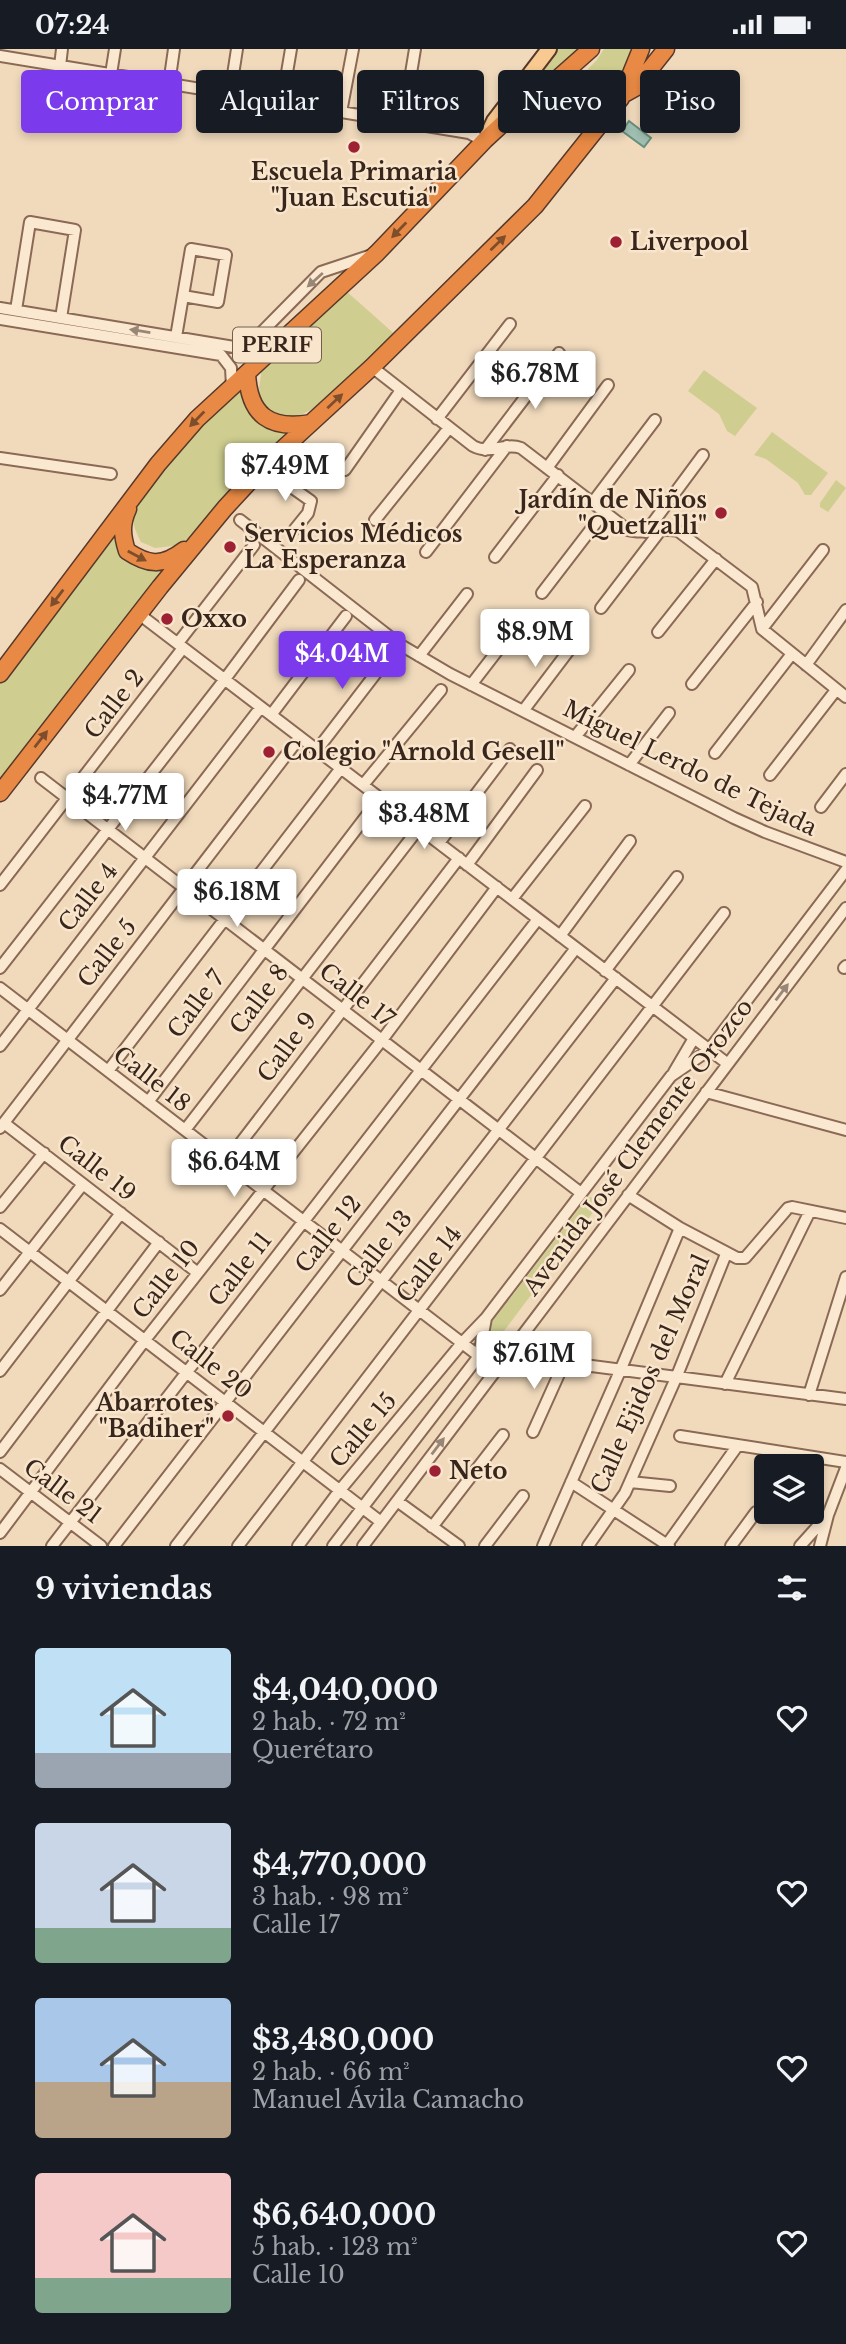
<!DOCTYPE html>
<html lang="es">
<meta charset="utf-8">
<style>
:root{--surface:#171b24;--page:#242831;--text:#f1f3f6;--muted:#9ea1a6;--accent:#7c3aed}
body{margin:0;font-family:"Libre Baskerville",serif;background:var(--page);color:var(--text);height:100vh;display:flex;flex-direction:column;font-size:26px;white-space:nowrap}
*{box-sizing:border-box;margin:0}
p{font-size:23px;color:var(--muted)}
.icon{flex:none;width:38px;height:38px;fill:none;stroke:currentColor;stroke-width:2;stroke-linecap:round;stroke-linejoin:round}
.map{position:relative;height:1497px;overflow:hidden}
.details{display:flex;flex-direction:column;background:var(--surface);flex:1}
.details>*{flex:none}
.guide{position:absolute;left:21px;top:21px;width:805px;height:63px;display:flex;gap:14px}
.tools{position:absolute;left:754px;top:1405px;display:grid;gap:14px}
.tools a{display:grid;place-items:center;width:70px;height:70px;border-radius:7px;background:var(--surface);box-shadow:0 4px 10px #0003;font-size:35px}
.price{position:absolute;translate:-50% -60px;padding:0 16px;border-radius:7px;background:#fff;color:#222;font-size:23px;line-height:46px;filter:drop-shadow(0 2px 4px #0008)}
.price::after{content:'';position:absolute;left:50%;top:42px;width:21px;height:16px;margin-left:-10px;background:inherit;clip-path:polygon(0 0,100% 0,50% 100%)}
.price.current{background:var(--accent);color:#fff}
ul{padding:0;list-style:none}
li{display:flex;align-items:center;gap:21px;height:175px;padding:0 35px}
li span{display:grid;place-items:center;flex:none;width:196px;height:140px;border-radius:7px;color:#555}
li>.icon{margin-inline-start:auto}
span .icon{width:84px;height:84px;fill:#fffc;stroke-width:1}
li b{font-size:30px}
h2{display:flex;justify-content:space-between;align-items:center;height:84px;padding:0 35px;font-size:30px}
.tag{padding:0 24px;border-radius:7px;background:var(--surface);box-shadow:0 4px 10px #0003;font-size:24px;line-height:63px}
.tag.current{background:var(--accent);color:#fff}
.status{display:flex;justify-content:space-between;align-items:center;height:49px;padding:0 35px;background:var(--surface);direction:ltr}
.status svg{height:19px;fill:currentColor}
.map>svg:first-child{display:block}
.green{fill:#cfce90}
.water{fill:#a1c1b3;stroke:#689080;stroke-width:2}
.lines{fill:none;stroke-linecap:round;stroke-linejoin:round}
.minor-casing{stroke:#8a6955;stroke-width:14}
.major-casing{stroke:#57382a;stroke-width:18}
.highway-casing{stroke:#57382a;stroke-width:19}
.minor{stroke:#fbe8d0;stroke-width:10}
.major{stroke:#f8c990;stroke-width:14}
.highway{stroke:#e88a45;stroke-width:16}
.oneway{fill:#7e4d2c}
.oneway2{fill:#9a8676}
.poi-dot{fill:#9d2033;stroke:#f8e5cc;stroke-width:2.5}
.labels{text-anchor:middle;stroke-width:5;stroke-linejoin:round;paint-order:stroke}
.shield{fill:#f8e5cc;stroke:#725f50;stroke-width:2}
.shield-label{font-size:21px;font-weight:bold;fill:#38251b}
.poi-label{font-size:23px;font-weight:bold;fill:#38251b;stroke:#f8e5cc;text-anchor:start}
.street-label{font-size:23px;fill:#38251b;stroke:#f8e5cc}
</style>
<div class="status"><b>07:24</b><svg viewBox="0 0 49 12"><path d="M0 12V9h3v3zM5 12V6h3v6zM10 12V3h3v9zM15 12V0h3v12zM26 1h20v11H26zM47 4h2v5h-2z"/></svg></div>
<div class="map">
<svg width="846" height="1497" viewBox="0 0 846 1497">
<rect width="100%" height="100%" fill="#f1dabc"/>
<!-- green -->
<path class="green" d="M555 0H580L551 26 522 47Z
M604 0H632L619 42 595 79 555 53 596 12Z
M345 241 399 289 343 344 297 368 275 367 262 360 259 339 262 319Z
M704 321 757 359 735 387 727 382 719 365 688 342Z
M245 333 242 339 249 364 270 378 294 382 195 486 173 497 155 499 141 493C138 487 134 479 133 472 131 441 220 357 245 333Z
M772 383 828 424 811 446H805L798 434 766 410 754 406Z
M836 431 846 439 828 463 820 458V454Z
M116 481 125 504 169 515 0 743V634Z
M588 1148 603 1150 489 1302 492 1273Z"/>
<!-- water -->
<path class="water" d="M629 72 651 89 644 98 622 82Z"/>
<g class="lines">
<!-- minor casing -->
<g class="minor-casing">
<path id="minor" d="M0 7 469 84 483 92
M60 17 62 0
M111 25 115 0
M169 35 174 0
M230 45 237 0
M282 53 291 0
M341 63 353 0
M403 73 415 0
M0 259 240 299 249 296 321 223 369 207
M16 261 30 173 75 181 61 269
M0 270 221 306 231 319 232 338
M176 288 191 200 226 206 218 253 183 247
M372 318 473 397C489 406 505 393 521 399L628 481C644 486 662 478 678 482L752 538 762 580 846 648
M437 370 510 275
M485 401 559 304
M0 409 111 425
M263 418 311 452 308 464 295 480
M547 419 608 336
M345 421 401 341
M593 453 655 371
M240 471 399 595 450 625 734 769 765 783 846 813
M375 471 449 379
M646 483 703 406
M426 503 507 397
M495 508 558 426
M542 544 605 462
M601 559 660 482
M139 565 728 1015
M762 580 823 501
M658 583 716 510
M178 594 254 496
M419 607 467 545
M806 616 846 561
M692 635 757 553
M471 636 518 575
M523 662 573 596
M271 666 346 567
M575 688 629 621
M317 701 393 602
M715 704 791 606
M629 716 669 664
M770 726 836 641
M41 729 581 1144
M363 736 441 641
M821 758 846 725
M439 794 510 700
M467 816 537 721
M0 836 183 599
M512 850 585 757
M560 887 630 792
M0 919 225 630 299 531
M844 919 846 917
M605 922 677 828
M0 939 479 1307 507 1306 846 1350
M0 997 261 658
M108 1022 341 719
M674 1023 694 989
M706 1043 846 1081
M148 1053 380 749
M4 1074 198 1224
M0 1079 300 688
M185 1081 419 779
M226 1113 459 809
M628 1146 680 1179 737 1209H745L788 1159 792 1158 846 1169
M0 1158 44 1104
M0 1180 381 1473
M0 1241 83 1135
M0 1322 121 1164
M725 1335 810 1162
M809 1346 846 1228
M533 1383 564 1314
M680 1387 846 1413
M0 1403 159 1193
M0 1420 101 1497
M571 1433 669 1497
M630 1433 670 1437
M397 1452 459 1497
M432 1478 503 1386
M0 1484 145 1291 382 991 497 838
M52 1497 538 870
M114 1497 576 899
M176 1497 616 929
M238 1497 724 864
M298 1497 340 1441 462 1294 485 1270
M333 1497 479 1307 486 1269 671 1027 709 1001 846 821
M363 1497 846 859
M485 1497 523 1447
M543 1497 620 1322 680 1179
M588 1497 625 1444 676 1329 726 1205
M666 1497 738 1396
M731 1497 756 1463
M800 1497 826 1468
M820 1497 828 1466 846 1419"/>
</g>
<!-- major casing -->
<g class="major-casing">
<path id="major" d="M487 87 494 72 549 0"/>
</g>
<!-- highway casing -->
<g class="highway-casing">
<path id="highway" d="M626 44 635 39 666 0
M247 324C249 367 270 381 311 374
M128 460C121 475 122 486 127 502 148 516 162 518 184 501
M0 625 158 415 197 370 377 204 485 91 525 54 556 31 591 0
M0 744 160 538 225 459 263 418 372 318 535 157 621 49 641 0"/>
</g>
<!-- minor -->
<use href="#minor" class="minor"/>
<!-- major -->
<use href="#major" class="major"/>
<!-- highway -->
<use href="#highway" class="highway"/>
</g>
<!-- one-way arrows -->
<defs><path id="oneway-solid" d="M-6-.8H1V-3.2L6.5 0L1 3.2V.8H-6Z" transform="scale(1.75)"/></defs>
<g class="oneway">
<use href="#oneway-solid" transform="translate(399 181) rotate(134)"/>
<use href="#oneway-solid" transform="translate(498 194) rotate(-44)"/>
<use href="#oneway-solid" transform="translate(335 352) rotate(-43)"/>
<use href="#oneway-solid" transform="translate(197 370) rotate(134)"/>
<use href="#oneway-solid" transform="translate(137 507) rotate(28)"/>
<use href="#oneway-solid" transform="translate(57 549) rotate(127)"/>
<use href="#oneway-solid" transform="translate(41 690) rotate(-52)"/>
</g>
<g class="oneway2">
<use href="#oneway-solid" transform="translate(315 231) rotate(138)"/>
<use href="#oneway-solid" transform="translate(140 282) rotate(-171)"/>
<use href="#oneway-solid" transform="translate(782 943) rotate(-53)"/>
<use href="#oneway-solid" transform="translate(438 1397) rotate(-53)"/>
</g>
<!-- markers -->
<g class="poi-dot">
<circle cx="354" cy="98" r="7"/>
<circle cx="616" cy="193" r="7"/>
<circle cx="721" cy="464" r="7"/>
<circle cx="230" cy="498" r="7"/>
<circle cx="167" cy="570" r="7"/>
<circle cx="269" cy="703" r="7"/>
<circle cx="228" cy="1367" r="7"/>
<circle cx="435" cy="1422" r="7"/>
</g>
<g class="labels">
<!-- shield labels -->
<rect class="shield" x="233" y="278.5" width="88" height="35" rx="5"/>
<g class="shield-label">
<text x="277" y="303">PERIF</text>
</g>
<!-- poi labels -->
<g class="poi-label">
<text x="354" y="131" text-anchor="middle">Escuela Primaria<tspan x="354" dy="26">"Juan Escutia"</tspan></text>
<text x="630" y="201">Liverpool</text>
<text x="707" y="459" text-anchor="end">Jardín de Niños<tspan x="707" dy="26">"Quetzalli"</tspan></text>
<text x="244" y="493">Servicios Médicos<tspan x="244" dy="26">La Esperanza</tspan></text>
<text x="181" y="578">Oxxo</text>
<text x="283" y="711">Colegio "Arnold Gesell"</text>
<text x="214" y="1362" text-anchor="end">Abarrotes<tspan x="214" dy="26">"Badiher"</tspan></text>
<text x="449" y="1430">Neto</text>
</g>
<!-- street labels -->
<g class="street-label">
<text transform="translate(114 655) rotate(-52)" y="8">Calle 2</text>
<text transform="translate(690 719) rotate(26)" y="8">Miguel Lerdo de Tejada</text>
<text transform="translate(88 848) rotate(-52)" y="8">Calle 4</text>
<text transform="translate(107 904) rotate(-52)" y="8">Calle 5</text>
<text transform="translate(357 946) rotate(38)" y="8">Calle 17</text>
<text transform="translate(259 950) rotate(-53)" y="8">Calle 8</text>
<text transform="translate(196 955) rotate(-53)" y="8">Calle 7</text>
<text transform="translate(287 998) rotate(-53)" y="8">Calle 9</text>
<text transform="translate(152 1030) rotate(38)" y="8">Calle 18</text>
<text transform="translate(638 1098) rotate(-53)" y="8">Avenida José Clemente Orozco</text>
<text transform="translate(97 1119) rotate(38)" y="8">Calle 19</text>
<text transform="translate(328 1185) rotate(-52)" y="8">Calle 12</text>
<text transform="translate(379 1200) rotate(-52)" y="8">Calle 13</text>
<text transform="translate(429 1215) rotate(-52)" y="8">Calle 14</text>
<text transform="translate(240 1220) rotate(-52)" y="8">Calle 11</text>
<text transform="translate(166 1230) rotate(-52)" y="8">Calle 10</text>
<text transform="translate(211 1315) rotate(38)" y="8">Calle 20</text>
<text transform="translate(650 1325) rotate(-66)" y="8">Calle Ejidos del Moral</text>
<text transform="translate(363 1381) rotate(-50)" y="8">Calle 15</text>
<text transform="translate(63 1442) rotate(37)" y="8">Calle 21</text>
</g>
</g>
</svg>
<div class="tools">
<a><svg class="icon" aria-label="layers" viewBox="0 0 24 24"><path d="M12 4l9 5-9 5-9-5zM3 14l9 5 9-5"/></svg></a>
</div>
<b class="price" style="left:535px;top:362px">$6.78M</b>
<b class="price" style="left:285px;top:454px">$7.49M</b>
<b class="price" style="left:535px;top:620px">$8.9M</b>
<b class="price current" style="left:342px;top:642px">$4.04M</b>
<b class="price" style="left:125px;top:784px">$4.77M</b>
<b class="price" style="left:424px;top:802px">$3.48M</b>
<b class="price" style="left:237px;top:880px">$6.18M</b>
<b class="price" style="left:234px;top:1150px">$6.64M</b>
<b class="price" style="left:534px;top:1342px">$7.61M</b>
<div class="guide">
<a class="tag current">Comprar</a>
<a class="tag">Alquilar</a>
<a class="tag">Filtros</a>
<a class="tag">Nuevo</a>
<a class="tag">Piso</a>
</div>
</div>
<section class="details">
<h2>9 viviendas<svg class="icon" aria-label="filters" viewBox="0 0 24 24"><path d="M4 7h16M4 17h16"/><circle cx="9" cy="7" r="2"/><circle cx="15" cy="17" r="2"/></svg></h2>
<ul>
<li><span style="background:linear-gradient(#bfe0f5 75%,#9aa5b1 0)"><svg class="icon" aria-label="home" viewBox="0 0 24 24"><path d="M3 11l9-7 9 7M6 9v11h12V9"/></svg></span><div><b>$4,040,000</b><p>2 hab. · 72 m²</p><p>Querétaro</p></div><svg class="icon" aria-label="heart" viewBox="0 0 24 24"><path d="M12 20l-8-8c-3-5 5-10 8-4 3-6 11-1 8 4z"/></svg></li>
<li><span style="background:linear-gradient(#c9d6e8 75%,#7fa58c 0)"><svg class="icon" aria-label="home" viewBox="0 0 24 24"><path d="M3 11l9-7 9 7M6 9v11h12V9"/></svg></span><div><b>$4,770,000</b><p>3 hab. · 98 m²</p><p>Calle 17</p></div><svg class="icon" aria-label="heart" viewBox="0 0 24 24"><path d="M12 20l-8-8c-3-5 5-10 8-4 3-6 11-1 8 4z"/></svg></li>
<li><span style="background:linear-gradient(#a9c7e8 60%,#b9a48a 0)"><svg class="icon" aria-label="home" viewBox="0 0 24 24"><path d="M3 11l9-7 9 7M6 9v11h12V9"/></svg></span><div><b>$3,480,000</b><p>2 hab. · 66 m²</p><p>Manuel Ávila Camacho</p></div><svg class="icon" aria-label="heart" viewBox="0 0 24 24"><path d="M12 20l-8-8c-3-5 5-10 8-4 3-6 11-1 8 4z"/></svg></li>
<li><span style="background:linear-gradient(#f6c9c9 75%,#7fa58c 0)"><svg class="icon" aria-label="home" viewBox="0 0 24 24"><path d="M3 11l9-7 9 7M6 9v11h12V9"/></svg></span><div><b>$6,640,000</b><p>5 hab. · 123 m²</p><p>Calle 10</p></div><svg class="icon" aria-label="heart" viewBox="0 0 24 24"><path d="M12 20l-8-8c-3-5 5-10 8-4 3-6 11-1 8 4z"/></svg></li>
</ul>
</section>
